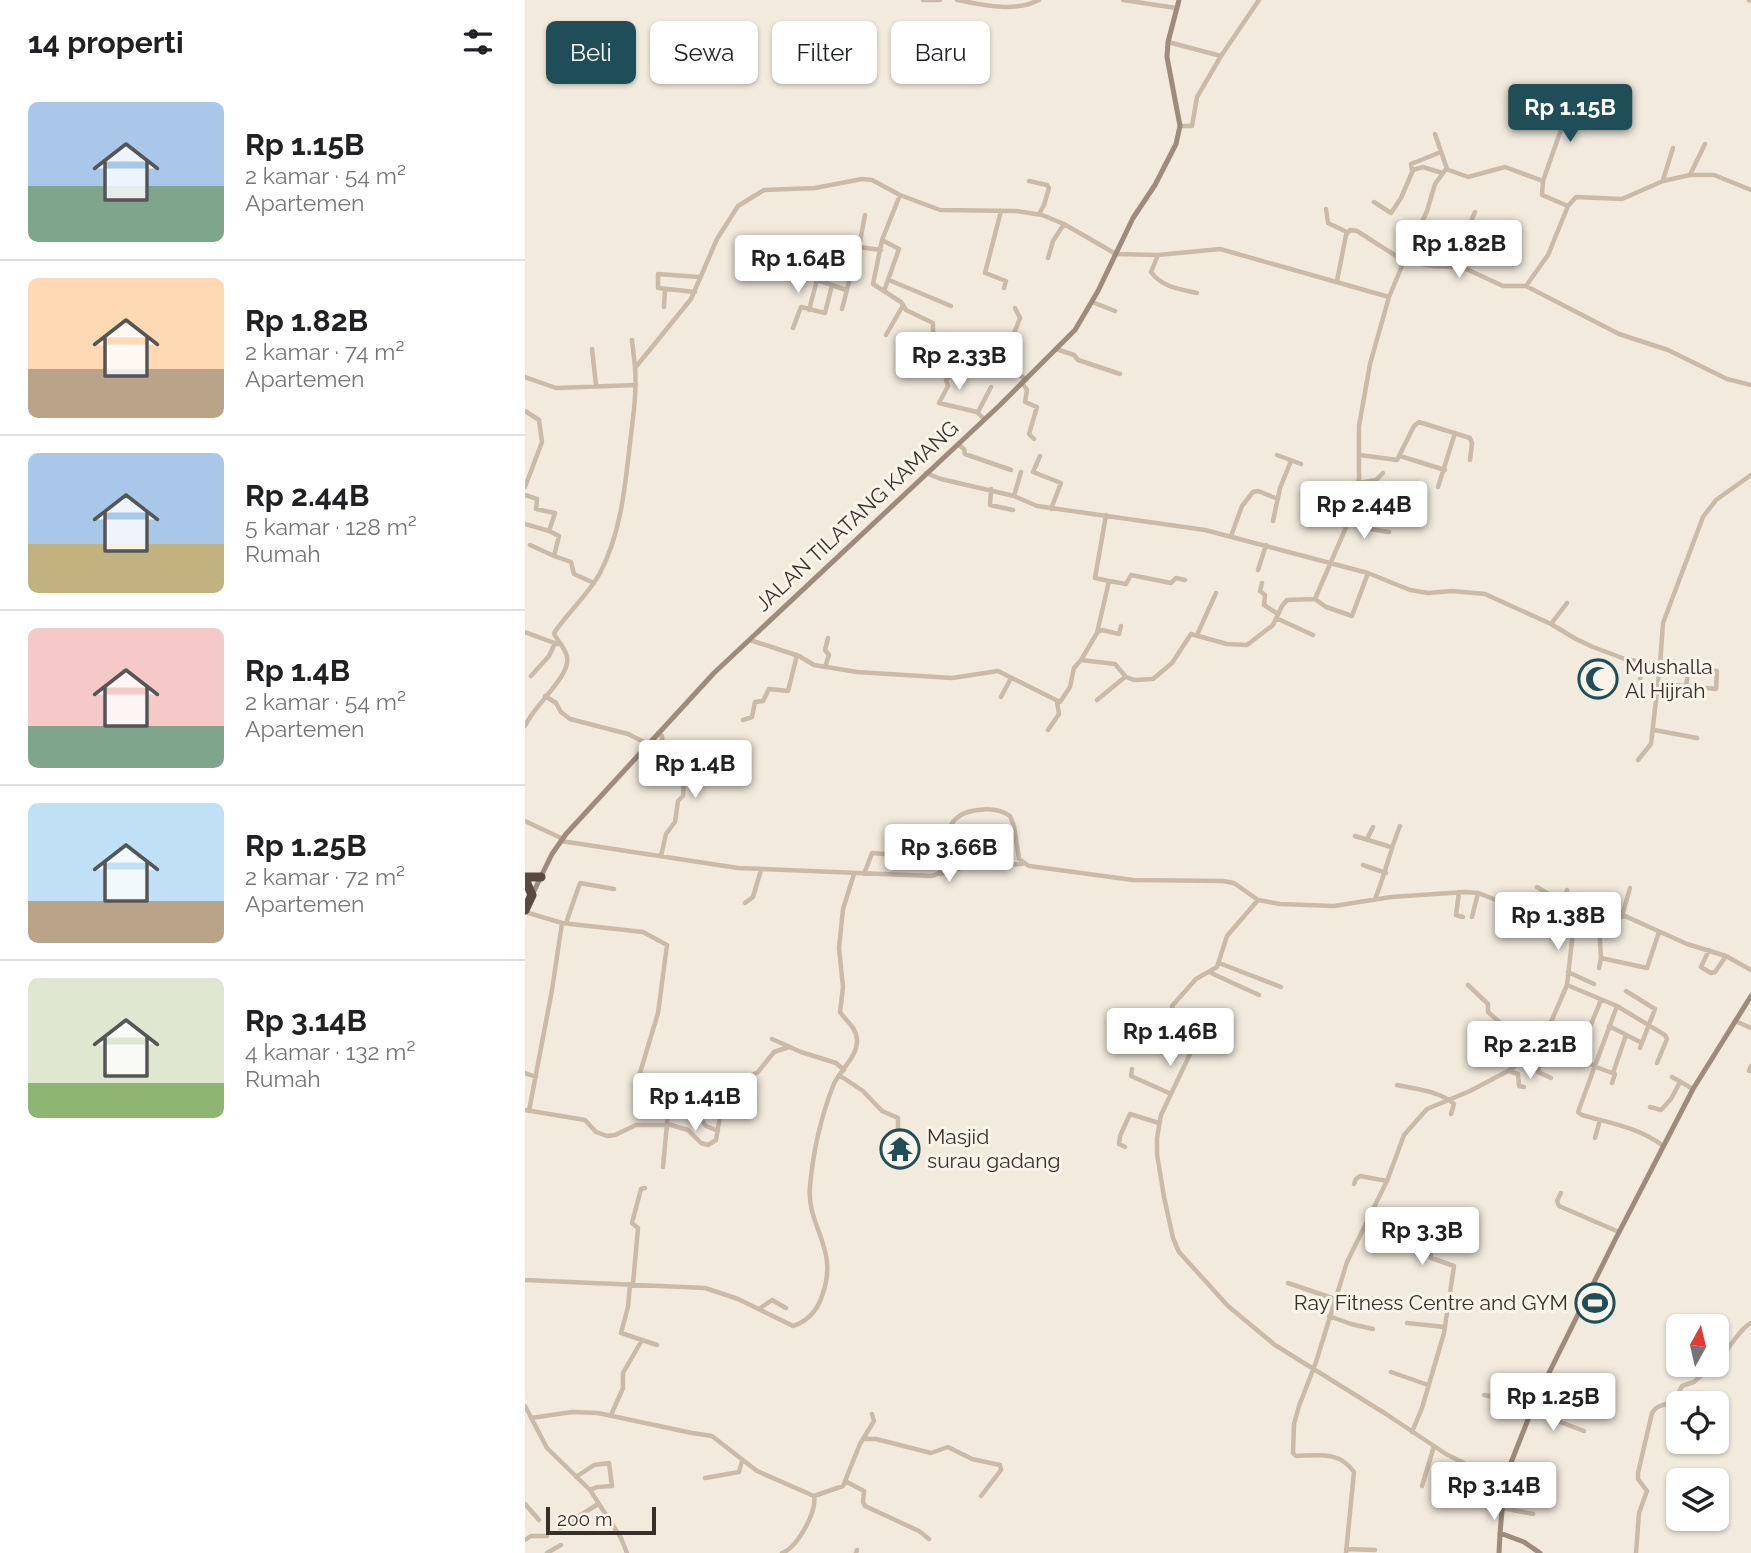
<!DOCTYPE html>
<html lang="id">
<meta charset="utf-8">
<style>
:root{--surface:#fff;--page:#f6f6f6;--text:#202124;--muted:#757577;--line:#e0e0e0;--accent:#1f4e58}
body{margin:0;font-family:Raleway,sans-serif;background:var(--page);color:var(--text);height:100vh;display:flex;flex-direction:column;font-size:26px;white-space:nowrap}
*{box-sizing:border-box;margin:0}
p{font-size:23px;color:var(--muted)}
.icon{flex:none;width:38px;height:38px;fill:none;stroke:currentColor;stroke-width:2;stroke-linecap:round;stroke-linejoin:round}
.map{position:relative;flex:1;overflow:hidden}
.sheet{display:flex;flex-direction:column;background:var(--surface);width:525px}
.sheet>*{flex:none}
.banner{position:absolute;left:21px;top:21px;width:665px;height:63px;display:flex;gap:14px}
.needle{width:46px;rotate:8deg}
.buttons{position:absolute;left:1141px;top:1314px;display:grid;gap:14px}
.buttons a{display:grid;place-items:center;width:63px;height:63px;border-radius:10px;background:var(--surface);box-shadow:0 2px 5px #0004;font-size:35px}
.scale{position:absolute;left:21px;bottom:18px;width:110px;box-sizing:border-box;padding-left:7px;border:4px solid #372f29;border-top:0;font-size:19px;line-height:24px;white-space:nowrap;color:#372f29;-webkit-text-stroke:5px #f9f4ea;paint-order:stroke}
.price{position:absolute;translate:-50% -60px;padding:0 16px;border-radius:7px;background:#fff;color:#222;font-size:23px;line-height:46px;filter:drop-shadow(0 2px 4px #0008)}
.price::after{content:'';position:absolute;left:50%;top:42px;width:21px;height:16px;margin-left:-10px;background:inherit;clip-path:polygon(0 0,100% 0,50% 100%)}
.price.current{background:var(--accent);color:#fff}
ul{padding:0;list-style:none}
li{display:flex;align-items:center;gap:21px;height:175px;padding:0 28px}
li+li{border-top:2px solid var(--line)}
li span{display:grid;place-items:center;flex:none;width:196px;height:140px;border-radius:10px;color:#555}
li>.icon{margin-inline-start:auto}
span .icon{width:84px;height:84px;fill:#fffc;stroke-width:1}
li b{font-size:30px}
h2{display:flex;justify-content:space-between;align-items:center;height:84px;padding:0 28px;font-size:30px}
.tag{padding:0 24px;border-radius:10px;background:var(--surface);box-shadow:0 2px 5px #0004;font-size:24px;line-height:63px}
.tag.current{background:var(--accent);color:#fff}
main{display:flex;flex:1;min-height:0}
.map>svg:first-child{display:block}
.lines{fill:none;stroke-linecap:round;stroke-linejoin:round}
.street{stroke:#cabba9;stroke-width:4.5}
.secondary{stroke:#9d8b7b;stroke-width:5}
.highway{stroke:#584a40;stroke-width:9}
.labels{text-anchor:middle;stroke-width:6;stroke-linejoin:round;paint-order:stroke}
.street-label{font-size:21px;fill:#372f29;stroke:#f9f4ea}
.poi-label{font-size:21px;fill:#372f29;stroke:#f9f4ea;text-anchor:start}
</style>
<main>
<section class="sheet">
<h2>14 properti<svg class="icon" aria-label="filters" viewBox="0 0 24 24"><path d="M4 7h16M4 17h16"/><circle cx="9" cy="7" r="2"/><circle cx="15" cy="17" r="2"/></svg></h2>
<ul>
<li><span style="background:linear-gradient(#a9c7e8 60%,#7fa58c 0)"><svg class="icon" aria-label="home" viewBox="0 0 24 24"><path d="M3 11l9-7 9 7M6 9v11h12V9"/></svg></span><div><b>Rp 1.15B</b><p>2 kamar · 54 m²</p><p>Apartemen</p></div></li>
<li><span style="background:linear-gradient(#ffd9b3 65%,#b9a48a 0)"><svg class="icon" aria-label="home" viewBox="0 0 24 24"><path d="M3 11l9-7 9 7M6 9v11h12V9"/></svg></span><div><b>Rp 1.82B</b><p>2 kamar · 74 m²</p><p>Apartemen</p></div></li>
<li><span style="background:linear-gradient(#a9c7e8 65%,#c2b280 0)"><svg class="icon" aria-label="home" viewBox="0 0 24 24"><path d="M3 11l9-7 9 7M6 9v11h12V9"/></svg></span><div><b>Rp 2.44B</b><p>5 kamar · 128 m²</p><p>Rumah</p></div></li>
<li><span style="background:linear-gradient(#f6c9c9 70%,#7fa58c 0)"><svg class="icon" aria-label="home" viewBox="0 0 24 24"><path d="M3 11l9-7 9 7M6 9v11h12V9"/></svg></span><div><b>Rp 1.4B</b><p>2 kamar · 54 m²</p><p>Apartemen</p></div></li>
<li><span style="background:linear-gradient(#bfe0f5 70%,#b9a48a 0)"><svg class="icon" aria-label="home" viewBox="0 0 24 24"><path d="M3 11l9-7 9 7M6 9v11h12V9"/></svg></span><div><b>Rp 1.25B</b><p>2 kamar · 72 m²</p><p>Apartemen</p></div></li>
<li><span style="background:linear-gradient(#dfe7d0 75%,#8fb573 0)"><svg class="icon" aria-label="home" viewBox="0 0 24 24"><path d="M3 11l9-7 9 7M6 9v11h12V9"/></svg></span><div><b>Rp 3.14B</b><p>4 kamar · 132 m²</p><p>Rumah</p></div></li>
</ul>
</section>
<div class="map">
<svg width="1226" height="1553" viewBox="0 0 1226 1553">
<rect width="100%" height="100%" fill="#f2eadd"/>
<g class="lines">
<!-- street -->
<path class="street" d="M398 0H415
M432 0C460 5 488 13 514 0
M598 0 651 8
M1224 0 1226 1
M643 42 696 56
M655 126H667L672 97 696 56 734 0
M910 134 922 169
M887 170 886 164 916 152
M1165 175 1180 144
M1138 180 1148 148
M504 181 522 185 524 188 519 205 514 214
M1018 181 1038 124V118L1034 113
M375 195 357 240 348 284 376 302 381 310 408 323V333C438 345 477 359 501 380
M849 202 866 213 876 198 888 170 898 167 917 173
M801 209 803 223 822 232
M476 211 460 273 481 281 479 288
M357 240 374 249 359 291
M334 247 340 215
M633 255 626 272C637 287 654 289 672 293
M523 258 528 241 539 224
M927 266 950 212
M275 274 321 290
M364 280 426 306
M812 281 821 235 825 230 832 231 879 261 902 211 910 184 921 169 943 177 980 167 1018 181 1017 195 1043 206
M1001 286 1094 334 1143 350 1202 379 1226 385
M170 292 133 288V274L174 277
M567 302 590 311
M139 307 140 289
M317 309 333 247 356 250
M284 310 292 280
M268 328 276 307 300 313 307 285
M361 335 377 307
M107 340 110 367
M67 349 71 385
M531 349 549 355 553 360 595 374
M448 351 421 380 423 386 414 403 452 412 459 419
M481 366 486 341 495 318 490 308
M0 377 31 388 111 385
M497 383 502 390 500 402 512 407 504 434 509 439
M0 411 14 420 17 442 0 487
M453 412 466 387
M433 444 439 449 440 454 486 470
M752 455 776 464
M835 455 872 460 889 426 894 422 945 438 947 443 945 460
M515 456 508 472 536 483 526 509
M875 456 920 470
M401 473 416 479 489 496 512 506 680 530 843 573 885 590 903 593 927 591 960 594 1026 624 1051 639 1068 647 1100 659 1135 665 1138 623 1178 517 1191 500 1226 475
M834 483 851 480 858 473
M913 487 930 433
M466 489 465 505 488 510
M0 495 12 499 11 509 30 513 24 531 34 536 29 556 46 562 49 574 69 583
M489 496 496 472
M825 518 845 529 864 532
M748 521 755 488 766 461
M0 524 24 531
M706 536 717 506 728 492 733 491 753 499
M5 545 29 556
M733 570 741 545
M584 581 601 584 606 575 646 583 651 578 660 580
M737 583 735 591 740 595 739 605 753 614
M790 599 801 607 827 616 843 573
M751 618 788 635
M1026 624 1042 603
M0 632 32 644
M573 632 577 630 594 634 596 626
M672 635 691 593
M225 640 274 656 289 665 332 672 427 678 473 671 535 702 545 687 549 668 556 660 572 633 584 581 570 578 581 515
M556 660 590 664 601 677 609 680 628 679 647 663 666 634 702 644 722 645 748 625 757 606 762 600 790 599 825 518 830 501 834 478V426L845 364 864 297 879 261 909 266 937 267 978 286H1001L1023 255 1043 206 1051 197 1097 199 1138 181 1165 175H1189L1226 190
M300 667 304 655 300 650 303 638
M6 676 24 656 30 643
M1115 679 1119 664
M1134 684 1161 686 1164 668 1192 671 1191 689 1161 686
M20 696 31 703 36 712 45 719 103 734 123 744
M476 697 486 678
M572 700 600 677
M218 720 227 717 230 702 238 701 244 689 263 691 272 655
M0 726C9 705 46 676 42 657 40 647 32 641 29 633 43 612 63 595 75 573 96 533 100 487 105 443 108 417 112 393 110 368L166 299 192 239 213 206 239 190 290 188 337 179 347 180 375 195 415 210 491 211 517 215 539 224 591 254 633 255 695 249 864 297
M523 730 534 714 532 702
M1129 730 1172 738
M133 733 137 736 138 747 150 752 163 754
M1113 760 1126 744 1135 665
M0 821 38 839
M830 836 866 847
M842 839 848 827
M36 841 213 868 406 876C438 871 400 816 453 810 465 808 475 809 485 816L489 826 494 859 504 866 608 880 698 881 709 883 733 900 755 904 809 906 866 897 940 892 953 893 1029 922 1074 923 1100 916 1162 944 1201 956 1226 970
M364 855 368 860V865
M136 856 141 834 150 822 153 801 158 796 159 774 163 754 167 748 190 750 201 757
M838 865 861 873
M339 874 347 853 383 856
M416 874C441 863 470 865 497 864
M1012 887 1025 895 1020 919
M934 892 931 915 938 917
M850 899C860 875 865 850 875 826
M733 900 702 936 692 967 671 979 647 1006 648 1011 668 1040 666 1052 636 1115 632 1138V1154L639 1197 648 1238 654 1252 703 1306 750 1345 861 1414 921 1454 980 1484
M220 903 228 897 236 870
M0 912 37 923 118 932 142 945 133 1013 115 1073 121 1111 122 1113 141 1110 143 1113 138 1167
M1097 916 1105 888
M947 917 953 893
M1034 922 1042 890
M41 923 55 883 89 889
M1074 923 1076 958 1074 968
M1184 950 1176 967 1186 973 1190 972 1201 956
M1076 958 1122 968 1134 932
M694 963 756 987
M1043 972 1069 984
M686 973 734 995
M943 985 963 1004V1012L980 1027 1013 1048
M1042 985 1092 1006 1140 1035 1142 1039 1132 1063
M1101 991 1130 1009 1115 1048
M1076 1000 1053 1056 1071 1067 1090 1074 1087 1083
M1092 1006 1053 1112 1057 1115C1084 1123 1116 1128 1138 1146
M1210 1021 1226 1028
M1084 1026 1117 1043
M247 1039 276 1052 311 1063 319 1070
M1006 1055 1015 1062 1013 1072 1026 1078
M607 1069 606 1076 646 1094
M984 1071 993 1074 994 1086 999 1087
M1224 1071 1226 1066
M0 1073 11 1077
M1088 1073 1101 1035
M314 1075 338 1091 357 1111 373 1118V1134L361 1143
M1147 1077 1168 1089
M872 1085C890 1089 915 1091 929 1104L926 1114
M1125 1107 1136 1110 1146 1099 1155 1082
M0 1110 60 1120 71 1132 82 1136 90 1135 111 1125H146L163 1130 176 1143 183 1145 191 1140 195 1116 216 1081 233 1072 249 1052 264 1047
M4 1111 27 990 37 923
M174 1116 181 1126 193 1131
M1070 1138 1075 1120
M600 1147 594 1144 595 1136 605 1114 634 1123
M829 1184 831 1179 835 1176 862 1181
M1036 1193 1032 1201 1034 1206 1094 1232
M847 1211 905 1244 906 1258 929 1266 919 1333 897 1408 887 1432
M0 1280 180 1288 213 1299 268 1326C283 1321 292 1311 297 1296 315 1248 281 1227 285 1186 288 1153 296 1117 308 1086 314 1070 333 1058 332 1039 331 1027 321 1021 315 1012L318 987 314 948 318 909 329 874
M763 1283 810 1299
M105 1284 103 1307 96 1333 132 1345
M108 1284 113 1228 107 1223 116 1189 120 1188
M234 1309 247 1300 261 1308
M804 1316 826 1324 848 1329
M882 1323 920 1327
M1192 1362C1202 1352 1216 1327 1226 1323
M866 1372 903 1385
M968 1381 1015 1392
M959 1395 995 1402 1008 1407
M0 1406 22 1448 65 1490 96 1538 102 1553
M1006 1411 1059 1431
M86 1415 98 1388V1373L117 1340
M6 1418 47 1412 73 1413 167 1433 187 1436 232 1471 289 1496 318 1486 335 1444 349 1421 347 1414
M338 1439H351L406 1453 423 1447 447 1459 475 1465 476 1470 456 1496
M51 1477 69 1465 84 1463 87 1486 72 1487 65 1490
M180 1478 214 1472 217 1461
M320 1481 339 1491 338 1502 340 1506 394 1531 404 1539
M897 1486 909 1446
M0 1504 14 1520
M977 1508 1008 1514
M35 1528 73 1504
M0 1540 6 1536H22
M821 1549 850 1550
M22 1553 36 1545
M257 1553C272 1548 292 1512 289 1496
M331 1553 332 1550
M821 1553 829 1472C814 1451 794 1455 771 1456L768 1453 769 1424 774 1406 791 1362 822 1262 862 1181 879 1135 902 1109 945 1091 983 1071 1006 1055 1017 1043 1042 985 1049 923
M1111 1553 1114 1513 1122 1491 1113 1479V1473L1127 1413C1136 1399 1145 1412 1157 1386L1169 1382 1188 1365"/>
<!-- secondary -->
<path class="secondary" d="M7 895 27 854 41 834 189 673 475 405 550 330 573 291 608 218 630 185 651 144 655 126 642 57 643 42 654 0
M975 1533 980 1478 1011 1399 1090 1240 1168 1089 1226 996
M974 1553 975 1533 999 1542 1015 1553"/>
<!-- highway -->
<path class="highway" d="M0 877H16
M0 879 7 895 0 910"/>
</g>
<!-- icons -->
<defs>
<g id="mosque-ring" transform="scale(2.0125)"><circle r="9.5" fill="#f9f4ea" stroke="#1f4e58" stroke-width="1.5"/><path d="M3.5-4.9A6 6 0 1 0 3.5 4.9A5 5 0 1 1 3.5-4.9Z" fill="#1f4e58"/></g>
<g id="temple-ring" transform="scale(2.0125)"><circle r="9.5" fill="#f9f4ea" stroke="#1f4e58" stroke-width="1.5"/><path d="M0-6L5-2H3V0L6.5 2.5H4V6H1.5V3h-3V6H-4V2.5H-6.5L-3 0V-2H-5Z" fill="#1f4e58"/></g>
<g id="stadium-ring" transform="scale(2.0125)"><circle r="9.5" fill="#f9f4ea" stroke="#1f4e58" stroke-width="1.5"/><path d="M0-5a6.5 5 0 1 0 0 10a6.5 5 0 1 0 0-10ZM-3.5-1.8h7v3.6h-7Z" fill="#1f4e58"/></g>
</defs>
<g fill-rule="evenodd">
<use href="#mosque-ring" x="1073" y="679"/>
<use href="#temple-ring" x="375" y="1149"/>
<use href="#stadium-ring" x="1070" y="1303"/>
</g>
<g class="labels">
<!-- street labels -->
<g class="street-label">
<text transform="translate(332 516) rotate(-43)" y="7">JALAN TILATANG KAMANG</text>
</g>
<!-- poi labels -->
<g class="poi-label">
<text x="1100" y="674">Mushalla<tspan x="1100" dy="24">Al Hijrah</tspan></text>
<text x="402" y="1144">Masjid<tspan x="402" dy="24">surau gadang</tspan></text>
<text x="1043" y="1310" text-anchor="end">Ray Fitness Centre and GYM</text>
</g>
</g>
</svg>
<div class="buttons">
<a><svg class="needle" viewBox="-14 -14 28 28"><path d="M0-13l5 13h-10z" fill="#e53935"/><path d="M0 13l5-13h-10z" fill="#757577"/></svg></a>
<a><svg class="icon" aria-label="locate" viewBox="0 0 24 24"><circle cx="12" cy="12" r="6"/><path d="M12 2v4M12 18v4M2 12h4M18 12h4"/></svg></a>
<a><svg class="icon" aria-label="layers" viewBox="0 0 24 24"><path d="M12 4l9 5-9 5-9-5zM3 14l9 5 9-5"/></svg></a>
</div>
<div class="scale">200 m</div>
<b class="price current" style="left:1045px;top:144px">Rp 1.15B</b>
<b class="price" style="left:934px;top:280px">Rp 1.82B</b>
<b class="price" style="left:273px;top:295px">Rp 1.64B</b>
<b class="price" style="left:434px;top:392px">Rp 2.33B</b>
<b class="price" style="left:839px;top:541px">Rp 2.44B</b>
<b class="price" style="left:170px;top:800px">Rp 1.4B</b>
<b class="price" style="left:424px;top:884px">Rp 3.66B</b>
<b class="price" style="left:1033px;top:952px">Rp 1.38B</b>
<b class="price" style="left:645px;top:1068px">Rp 1.46B</b>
<b class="price" style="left:1005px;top:1081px">Rp 2.21B</b>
<b class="price" style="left:170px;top:1133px">Rp 1.41B</b>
<b class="price" style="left:897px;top:1267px">Rp 3.3B</b>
<b class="price" style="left:1028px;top:1433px">Rp 1.25B</b>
<b class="price" style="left:969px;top:1522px">Rp 3.14B</b>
<div class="banner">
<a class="tag current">Beli</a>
<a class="tag">Sewa</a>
<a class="tag">Filter</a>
<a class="tag">Baru</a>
</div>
</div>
</main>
